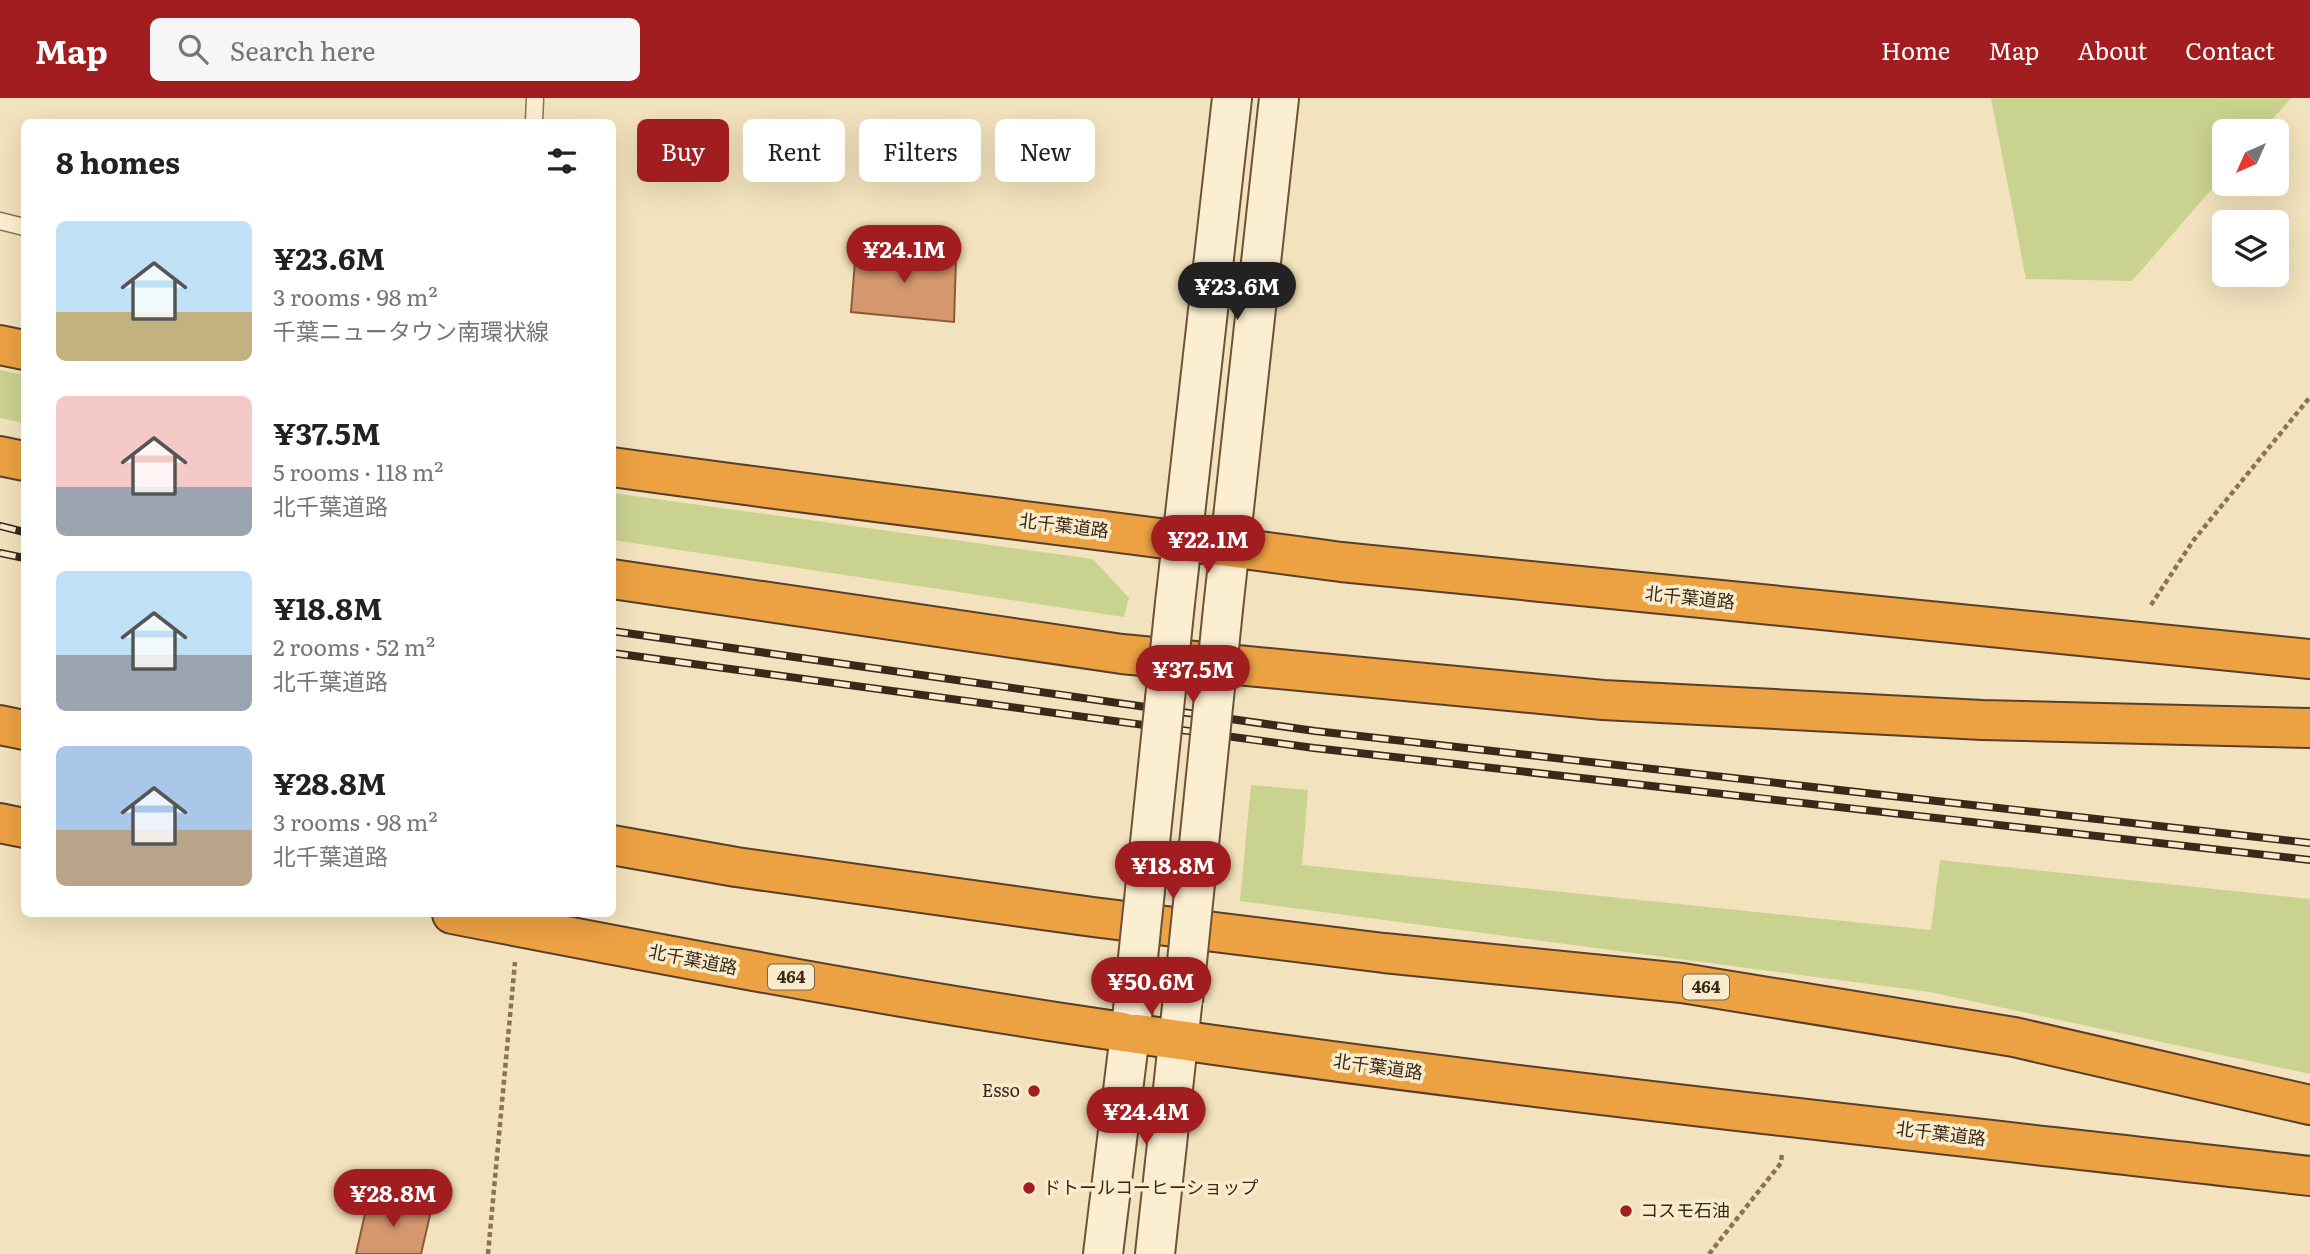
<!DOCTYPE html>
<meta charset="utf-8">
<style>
:root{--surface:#fff;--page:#f6f6f6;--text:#222;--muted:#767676;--accent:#a21d1f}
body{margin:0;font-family:Literata,"Noto Sans JP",serif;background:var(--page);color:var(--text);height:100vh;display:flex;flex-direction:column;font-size:26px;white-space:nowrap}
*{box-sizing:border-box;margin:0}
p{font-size:23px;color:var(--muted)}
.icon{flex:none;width:38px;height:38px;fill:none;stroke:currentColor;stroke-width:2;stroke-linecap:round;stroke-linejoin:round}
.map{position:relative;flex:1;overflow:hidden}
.panel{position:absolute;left:21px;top:21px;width:595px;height:798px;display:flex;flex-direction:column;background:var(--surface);border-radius:10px;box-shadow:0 7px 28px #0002}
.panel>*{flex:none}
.guide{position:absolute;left:637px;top:21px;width:665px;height:63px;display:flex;gap:14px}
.needle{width:46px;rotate:225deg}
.buttons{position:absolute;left:2212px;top:21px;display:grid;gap:14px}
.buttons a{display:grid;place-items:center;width:77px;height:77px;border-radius:10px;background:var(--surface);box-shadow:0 7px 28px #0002;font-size:35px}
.price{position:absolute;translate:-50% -60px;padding:0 16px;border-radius:24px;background:var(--accent);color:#fff;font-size:23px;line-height:46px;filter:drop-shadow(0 2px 4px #0008)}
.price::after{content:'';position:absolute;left:50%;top:42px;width:21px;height:16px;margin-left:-10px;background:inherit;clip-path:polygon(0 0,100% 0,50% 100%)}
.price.active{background:#222;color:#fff}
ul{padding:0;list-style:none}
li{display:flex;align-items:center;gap:21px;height:175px;padding:0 35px}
li span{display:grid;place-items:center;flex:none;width:196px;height:140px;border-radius:10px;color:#555}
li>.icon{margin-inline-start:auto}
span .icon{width:84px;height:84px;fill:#fffc;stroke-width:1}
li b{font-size:30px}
h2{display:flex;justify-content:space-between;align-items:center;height:84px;padding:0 35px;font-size:30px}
.tag{padding:0 24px;border-radius:10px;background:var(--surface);box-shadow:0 7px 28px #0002;font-size:24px;line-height:63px}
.tag.active{background:var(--accent);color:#fff}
header{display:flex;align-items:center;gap:42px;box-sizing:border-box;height:98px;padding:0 35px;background:var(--accent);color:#fff}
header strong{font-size:33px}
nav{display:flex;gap:38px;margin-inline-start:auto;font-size:24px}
.search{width:490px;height:63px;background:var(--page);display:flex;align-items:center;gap:18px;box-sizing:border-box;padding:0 24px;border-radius:10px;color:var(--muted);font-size:26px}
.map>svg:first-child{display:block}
.green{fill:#cad290}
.building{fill:#d5986e;stroke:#8e5937;stroke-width:2}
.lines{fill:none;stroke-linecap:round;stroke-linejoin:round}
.lane-casing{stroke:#8c7254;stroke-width:19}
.secondary-casing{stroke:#6e5237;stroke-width:42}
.highway-casing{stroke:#593f29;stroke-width:42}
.path{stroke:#8c7254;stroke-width:4.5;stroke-dasharray:5 3.5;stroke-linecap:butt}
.lane{stroke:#fcefd1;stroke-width:16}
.secondary{stroke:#fcefd1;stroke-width:38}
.highway{stroke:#eca143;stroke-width:38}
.rail-casing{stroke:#3a291a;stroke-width:8}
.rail{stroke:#f9eccd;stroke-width:5;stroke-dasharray:16;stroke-linecap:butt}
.secondary-bridge-casing{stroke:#6e5237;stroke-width:42;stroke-linecap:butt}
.secondary-bridge{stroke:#fcefd1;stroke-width:38}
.poi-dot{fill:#a21d1f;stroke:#f9eccd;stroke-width:2.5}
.labels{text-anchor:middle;stroke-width:7;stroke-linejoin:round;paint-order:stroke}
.shield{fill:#f9eccd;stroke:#736450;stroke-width:2}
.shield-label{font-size:16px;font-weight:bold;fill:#3a291a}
.street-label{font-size:18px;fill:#3a291a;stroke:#f9eccd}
.poi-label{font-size:18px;fill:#3a291a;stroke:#f9eccd;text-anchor:start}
</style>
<header>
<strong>Map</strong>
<div class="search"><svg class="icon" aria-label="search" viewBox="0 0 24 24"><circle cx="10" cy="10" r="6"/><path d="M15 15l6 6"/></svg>Search here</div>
<nav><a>Home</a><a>Map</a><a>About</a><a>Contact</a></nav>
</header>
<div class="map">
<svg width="2310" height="1156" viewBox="0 0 2310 1156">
<rect width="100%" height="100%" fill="#f2e2bd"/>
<!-- green -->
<path class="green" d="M1991 0H2291L2262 33H2224V77L2132 183 2026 181Z
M0 272 24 277V325L0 320Z
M612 395 1093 461 1129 500 1124 519 613 442Z
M1251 687 1308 692 1302 767 1931 832 1940 762 2310 801V976L1930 894 1240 803Z"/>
<!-- building -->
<path class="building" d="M856 150 956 161 954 224 851 214Z
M369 1098 431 1113 421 1156H356Z"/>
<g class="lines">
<!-- lane casing -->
<g class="lane-casing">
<path id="lane" d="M534 24 535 0
M0 123 24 129"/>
</g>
<!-- secondary casing -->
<g class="secondary-casing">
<path id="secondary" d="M1175 505 1232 0
M1223 511 1279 0
M1103 1156 1134 903
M1155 1156 1182 908"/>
</g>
<!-- highway casing -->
<g class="highway-casing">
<path id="highway" d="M0 247 24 252
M0 358 24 363
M612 369C855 403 1099 431 1341 464L2310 561
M612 481 1122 556 1603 602 1982 622 2310 630
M0 627 24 632
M0 725 24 730
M612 747 736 769 1093 819 1384 855 1682 885 2014 939 2310 1007
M452 816C653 855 854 893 1056 924 1472 987 1892 1030 2310 1078"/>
</g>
<!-- path -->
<path class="path" d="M2151 507 2193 443 2310 299
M488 1156 515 864
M1709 1156 1781 1065 1782 1054"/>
<!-- lane -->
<use href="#lane" class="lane"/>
<!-- secondary -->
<use href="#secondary" class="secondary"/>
<!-- highway -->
<use href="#highway" class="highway"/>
<!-- rail casing -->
<g class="rail-casing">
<path id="rail" d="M0 428 24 434
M0 455 24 460
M612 533 1315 633 2310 745
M612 555 1314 650 2310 762"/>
</g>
<!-- rail -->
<use href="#rail" class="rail"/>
<!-- secondary-bridge casing -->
<g class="secondary-bridge-casing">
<path id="secondary-bridge" d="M1134 898 1175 505
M1183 903 1223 511"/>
</g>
<!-- secondary-bridge -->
<use href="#secondary-bridge" class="secondary-bridge"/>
</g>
<!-- markers -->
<g class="poi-dot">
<circle cx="1034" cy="993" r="7"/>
<circle cx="1029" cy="1090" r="7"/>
<circle cx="1626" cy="1113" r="7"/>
</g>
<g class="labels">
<!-- shield labels -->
<g class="shield">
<rect x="768" y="866.5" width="46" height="25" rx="5"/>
<rect x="1683" y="876.5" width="46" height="25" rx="5"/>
</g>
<g class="shield-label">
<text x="791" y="885">464</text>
<text x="1706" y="895">464</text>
</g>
<!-- street labels -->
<g class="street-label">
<text transform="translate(1064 428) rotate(7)" y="6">北千葉道路</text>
<text transform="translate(1690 500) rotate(6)" y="6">北千葉道路</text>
<text transform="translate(693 862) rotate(11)" y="6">北千葉道路</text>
<text transform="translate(1378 969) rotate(8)" y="6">北千葉道路</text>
<text transform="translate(1941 1036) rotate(7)" y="6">北千葉道路</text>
</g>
<!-- poi labels -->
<g class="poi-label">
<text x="1020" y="999" text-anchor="end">Esso</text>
<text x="1043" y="1096">ドトールコーヒーショップ</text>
<text x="1640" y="1119">コスモ石油</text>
</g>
</g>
</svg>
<div class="buttons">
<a><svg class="needle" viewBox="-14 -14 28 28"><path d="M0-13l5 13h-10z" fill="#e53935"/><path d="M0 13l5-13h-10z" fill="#767676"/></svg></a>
<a><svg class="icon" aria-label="layers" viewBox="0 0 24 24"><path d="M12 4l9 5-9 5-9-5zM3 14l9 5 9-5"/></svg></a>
</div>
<b class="price" style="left:904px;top:187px">¥24.1M</b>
<b class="price active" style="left:1237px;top:224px">¥23.6M</b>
<b class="price" style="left:1208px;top:477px">¥22.1M</b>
<b class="price" style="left:1193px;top:607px">¥37.5M</b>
<b class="price" style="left:1173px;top:803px">¥18.8M</b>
<b class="price" style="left:1151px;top:919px">¥50.6M</b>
<b class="price" style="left:1146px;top:1049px">¥24.4M</b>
<b class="price" style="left:393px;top:1131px">¥28.8M</b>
<div class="guide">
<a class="tag active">Buy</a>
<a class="tag">Rent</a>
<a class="tag">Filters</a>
<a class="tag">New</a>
</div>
<section class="panel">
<h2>8 homes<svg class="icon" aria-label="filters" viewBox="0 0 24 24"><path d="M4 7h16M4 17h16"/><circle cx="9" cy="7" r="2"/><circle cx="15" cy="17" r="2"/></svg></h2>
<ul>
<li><span style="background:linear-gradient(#bfe0f5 65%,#c2b280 0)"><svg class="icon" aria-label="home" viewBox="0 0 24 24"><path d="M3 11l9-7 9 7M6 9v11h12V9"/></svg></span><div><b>¥23.6M</b><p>3 rooms · 98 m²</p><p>千葉ニュータウン南環状線</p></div></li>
<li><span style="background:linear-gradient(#f6c9c9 65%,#9aa5b1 0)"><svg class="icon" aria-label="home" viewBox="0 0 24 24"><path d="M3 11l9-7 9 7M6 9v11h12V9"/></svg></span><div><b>¥37.5M</b><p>5 rooms · 118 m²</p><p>北千葉道路</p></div></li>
<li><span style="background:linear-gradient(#bfe0f5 60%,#9aa5b1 0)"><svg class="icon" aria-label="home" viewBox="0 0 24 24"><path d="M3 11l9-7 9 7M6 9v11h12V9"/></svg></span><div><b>¥18.8M</b><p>2 rooms · 52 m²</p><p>北千葉道路</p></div></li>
<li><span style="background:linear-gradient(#a9c7e8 60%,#b9a48a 0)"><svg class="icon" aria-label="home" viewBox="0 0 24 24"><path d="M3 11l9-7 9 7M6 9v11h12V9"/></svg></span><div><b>¥28.8M</b><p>3 rooms · 98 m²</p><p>北千葉道路</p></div></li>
</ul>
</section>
</div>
